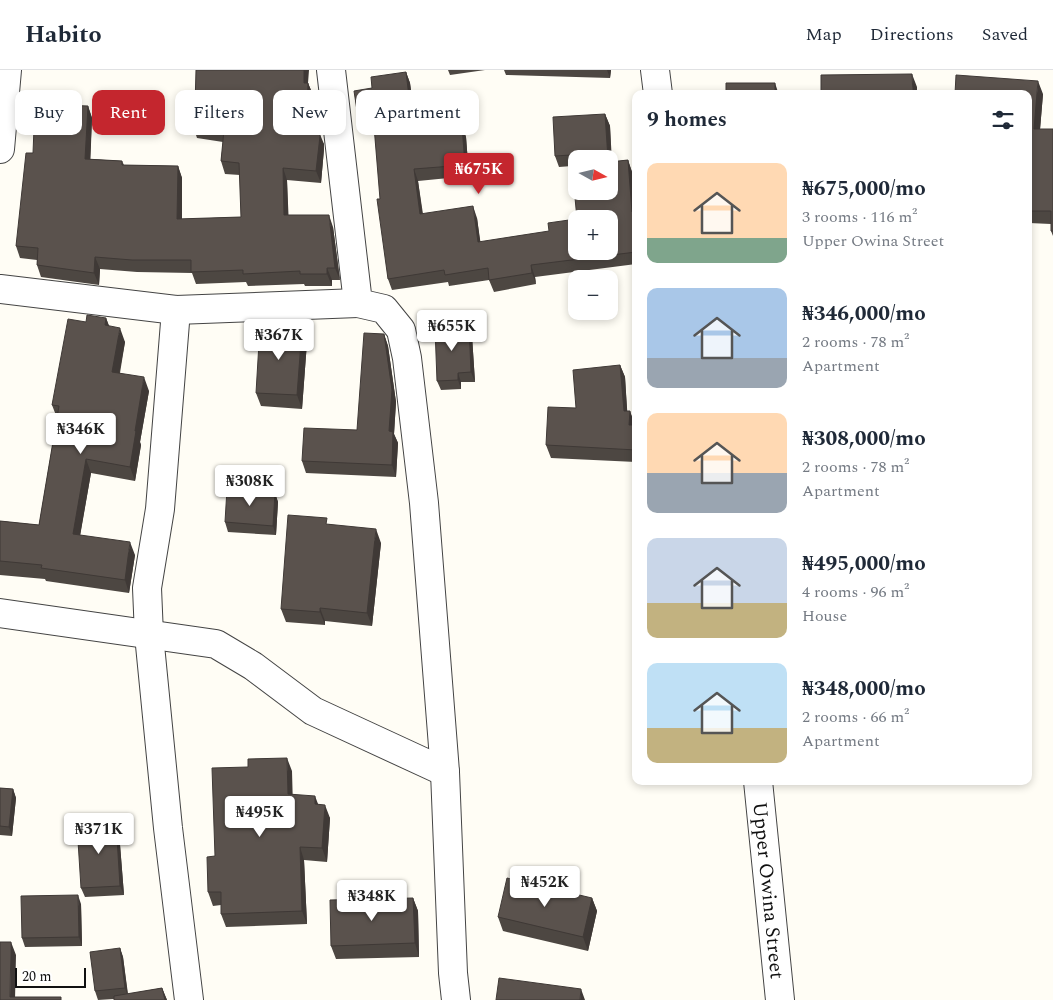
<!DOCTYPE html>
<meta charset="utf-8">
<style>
:root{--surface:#fff;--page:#f6f6f7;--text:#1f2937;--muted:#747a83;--line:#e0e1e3;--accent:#c4262e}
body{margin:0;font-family:Spectral,serif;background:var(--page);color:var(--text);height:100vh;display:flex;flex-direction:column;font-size:19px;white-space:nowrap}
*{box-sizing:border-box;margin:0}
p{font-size:16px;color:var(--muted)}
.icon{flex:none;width:28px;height:28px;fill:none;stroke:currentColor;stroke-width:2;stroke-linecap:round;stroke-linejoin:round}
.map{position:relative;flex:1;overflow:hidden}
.details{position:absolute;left:632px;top:20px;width:400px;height:695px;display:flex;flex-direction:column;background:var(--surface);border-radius:10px;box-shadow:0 2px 8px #0003}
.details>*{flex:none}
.top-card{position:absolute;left:15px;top:20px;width:475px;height:45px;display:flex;gap:10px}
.needle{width:32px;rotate:98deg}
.tools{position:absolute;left:568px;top:80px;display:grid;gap:10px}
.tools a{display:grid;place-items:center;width:50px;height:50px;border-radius:10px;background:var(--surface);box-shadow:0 2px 8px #0003;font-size:25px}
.scale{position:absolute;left:15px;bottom:12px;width:71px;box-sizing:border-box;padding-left:5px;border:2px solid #111;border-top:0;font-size:14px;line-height:18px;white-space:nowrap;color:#111;-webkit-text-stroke:4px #fff;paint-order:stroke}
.price{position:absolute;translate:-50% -42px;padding:0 11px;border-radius:5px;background:#fff;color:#222;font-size:16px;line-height:32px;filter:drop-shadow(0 1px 2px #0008)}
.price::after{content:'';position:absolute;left:50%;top:30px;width:15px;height:11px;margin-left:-8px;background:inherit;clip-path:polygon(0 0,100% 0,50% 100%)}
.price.selected{background:var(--accent);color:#fff}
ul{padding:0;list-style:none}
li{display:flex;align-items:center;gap:15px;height:125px;padding:0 15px}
li span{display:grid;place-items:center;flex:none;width:140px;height:100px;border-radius:10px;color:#555}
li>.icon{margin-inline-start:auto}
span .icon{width:60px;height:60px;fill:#fffc;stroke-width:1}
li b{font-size:21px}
h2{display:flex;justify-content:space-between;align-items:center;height:60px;padding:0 15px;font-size:21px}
.tag{padding:0 18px;border-radius:10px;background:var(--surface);box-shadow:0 2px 8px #0003;font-size:18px;line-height:45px}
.tag.selected{background:var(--accent);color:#fff}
header{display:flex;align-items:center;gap:30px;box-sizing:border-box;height:70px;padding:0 25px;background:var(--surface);border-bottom:1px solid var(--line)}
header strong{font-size:24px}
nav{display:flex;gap:28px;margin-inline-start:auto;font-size:18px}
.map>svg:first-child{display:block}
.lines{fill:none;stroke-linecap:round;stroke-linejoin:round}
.minor-casing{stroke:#444;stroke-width:30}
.minor{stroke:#fff;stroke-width:28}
.wall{fill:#4d4742}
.shaded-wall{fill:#3f3936}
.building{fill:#5a524d;stroke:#3f3936}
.labels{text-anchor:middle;stroke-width:5;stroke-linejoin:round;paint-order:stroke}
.street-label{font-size:20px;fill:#111;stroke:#fff}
</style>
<header>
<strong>Habito</strong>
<nav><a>Map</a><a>Directions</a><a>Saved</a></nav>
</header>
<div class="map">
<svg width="1053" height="930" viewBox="0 0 1053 930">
<rect width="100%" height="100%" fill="#fffdf5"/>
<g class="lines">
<!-- minor casing -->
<g class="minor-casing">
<g id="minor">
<path d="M331 0 358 233 384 239 401 260 407 288 424 433 445 702 453 903 456 930"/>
<path d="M655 0 658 24"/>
<path d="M0 79 7 0"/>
<path d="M0 219 176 240 358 233"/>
<path d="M176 240 160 439 147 518 149 565 168 758 189 930"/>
<path d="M0 543 216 574 253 596 313 641 445 702"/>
<path id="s1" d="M758 711 780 930"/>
</g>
</g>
<!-- minor -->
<use href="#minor" class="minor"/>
</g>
<!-- wall -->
<path class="wall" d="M448 0H485L450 5Z
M504 0H611L610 8 506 5Z
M406 2 410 13 416 60 462 56 466 67 469 106 418 111 423 144 477 148 480 172 609 181 572 96 559 97 555 86 605 44 610 56 612 92 628 90 632 102 636 144V194L535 207 536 214 494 222 489 210 449 216 448 212 392 220 388 209 374 56 362 58 358 47 372 18Z
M308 13 313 25 312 61 324 74V79L321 113 287 110 288 145 333 157 340 210H332V216H305L304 214 248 216 246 212 196 214 192 203 137 202 100 199 99 215 41 207 37 195V190L20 188 16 176 33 83 88 36 92 48 90 89 122 91 124 95 178 96 182 108V149L241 147 240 105 225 104 221 91 223 72 197 68 193 56Z
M1029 24H1043L1040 59H1053V166L1051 161V154L1029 153Z
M106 248 109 256 125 272 120 303 149 321 140 372 141 375 135 411 91 403 80 465 135 485 129 523 46 511 45 509 0 505V451L39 455 57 348 52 335 86 252Z
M384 264 388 276 396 332 394 364 398 373 396 407 306 403 302 391 357 360Z
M472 266 475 312H461V319L441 320 437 311Z
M307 272 302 339 261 336 256 323Z
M620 295 625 307 627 341H630L634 353V355H636V392L551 388 546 375 576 338Z
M275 423 278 432 276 465 228 462 225 452Z
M329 454 381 473 372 556 325 551V555L286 552 281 539Z
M248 697 292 701V725L318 735 330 748 327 792 304 790 307 854 226 857 221 844V835L213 836 208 822 215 786Z
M0 718 13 719 16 728 12 766 0 765Z
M119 762 124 825 85 827 81 818Z
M413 828 418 841 419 887 336 889 331 876Z
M592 828 597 841 588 881 503 861 498 847Z
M81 834 82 876 25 877 22 868Z
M120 878 123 887 128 924 162 918 167 930H114V929L98 930 95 921Z"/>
<!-- shaded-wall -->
<path class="shaded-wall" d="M304 0H309L308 13 313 25 312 73 307 61 304 13Z
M607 0H611L610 8Z
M406 2 410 13 418 72 413 60Z
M912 4 917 17V24H913Z
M1038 11 1043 24 1039 72 1034 59Z
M775 13 778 22V24H775Z
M88 36 92 48 90 101 85 89Z
M605 44 610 56 612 103 609 94V89H608Z
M462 56 466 67 469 106 465 95Z
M319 62 324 74V79L321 113 316 101Z
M628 90 632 102 636 149 632 142Z
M178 96 182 108V162L177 149Z
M283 98 287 110 289 157 284 145Z
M414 99 418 111 424 156 420 144Z
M473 136 477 148 482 183 478 172Z
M329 145 333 157 340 210 335 198Z
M95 187 100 199 99 215 94 203Z
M531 195 535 207 536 214 532 203Z
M327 198 332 210V216L327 204Z
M106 248 111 261 105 255Z
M469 256 472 266 475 312 471 302Z
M120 258 125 272 117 315 112 302Z
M302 259 307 272 302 339 297 325Z
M384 264 388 276 396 332 394 364 398 373 396 407 392 395 389 361Z
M620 295 625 307 628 353 624 341Z
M458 303 461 312V319L458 310Z
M144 307 149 321 140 372 141 375 135 411 130 397 135 361Z
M630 341 634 353V367L629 355Z
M86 389 91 403 78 478 73 464Z
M275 423 278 432 276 465 273 456Z
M376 459 381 473 372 556 367 543Z
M130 472 135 485 129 523 125 510Z
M320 538 325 551V555L320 542Z
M287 688 292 701 293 738 288 724Z
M13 719 16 728 12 766 9 757Z
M315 726 320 739 315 734Z
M325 735 330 748 327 792 322 778Z
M116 752 119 762 124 825 120 816Z
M300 777 304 790 307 854 302 841Z
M78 825 81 834 82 876 79 867Z
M413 828 418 841 419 887 415 873Z
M592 828 597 841 588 881 583 867Z
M11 872 16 885 15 930 10 927Z
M120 878 123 887 128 927 125 918Z
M162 918 167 930H165Z
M581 919 585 930H580Z"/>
<!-- building -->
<path class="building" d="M196 0H304V13H308L307 61 319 62 320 66 316 101 283 98 284 145H329L335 198H327V204H300V201L243 204V200L191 202V190H132L95 187 94 203 37 195 38 178 16 176 26 83H33L35 34 88 36 85 89 122 91V95L178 96 177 149 241 147 239 93 221 91 224 60 193 56 195 36Z
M406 2 413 60 462 56 465 95 414 99 420 144 473 136 478 172 549 161 548 153 576 149V181H609V149H577L571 85 555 86 553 47 605 44 608 89H576V121H609V92L628 90 632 142H635L636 149V182L531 195 532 203 489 210 488 198 445 205 444 200 388 209 377 129H380L373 44 358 47 354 21 372 18 371 7Z
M912 4 913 24H821V5Z
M956 5 1038 11 1034 59H1053V161H1051V141H1029V24H955Z
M726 13H775V24H726Z
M87 245 106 248 105 255 120 258 112 302 144 307 135 361H136L130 397 86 389 73 464 130 472 125 510 41 498 42 495 0 491V451L39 455 59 336 52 335 68 249 86 252Z
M260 256 302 259 297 325 256 323Z
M469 256 471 302 458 303V310L437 311 435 258Z
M364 263 384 264 392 320 389 361 393 362 392 395 302 391 304 358 357 360Z
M620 295 624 341H630L629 355H636V380L546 375 548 337 576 338 573 300Z
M227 419 275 423 273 456 225 452Z
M288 445 327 448 326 454 376 459 367 543 320 538V542L281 539Z
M287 688 288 724 315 726V734L325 735 322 778 300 777 302 841 221 844V822H208L207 787 215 786 212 698 248 697V689Z
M0 718 13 719 9 757 0 756Z
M116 752 120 816 81 818 77 755Z
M507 808 592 828 583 867 498 847Z
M78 825 79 867 22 868 21 826Z
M413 828 415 873 331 876 330 830Z
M0 872H11L10 927H61V930H0Z
M120 878 125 918 95 921 90 882Z
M499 908 581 919 580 930H496Z
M162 918 165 930H114V926Z"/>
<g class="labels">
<!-- street labels -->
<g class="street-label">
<text dy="7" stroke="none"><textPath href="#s1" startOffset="110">Upper Owina Street</textPath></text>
</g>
</g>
</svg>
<div class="tools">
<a><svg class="needle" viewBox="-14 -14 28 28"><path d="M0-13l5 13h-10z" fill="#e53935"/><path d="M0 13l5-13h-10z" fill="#747a83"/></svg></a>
<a>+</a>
<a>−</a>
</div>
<div class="scale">20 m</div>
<b class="price selected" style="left:479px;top:125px">₦675K</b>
<b class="price" style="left:452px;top:282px">₦655K</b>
<b class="price" style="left:279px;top:291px">₦367K</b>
<b class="price" style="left:81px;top:385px">₦346K</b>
<b class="price" style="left:250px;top:437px">₦308K</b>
<b class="price" style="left:260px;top:768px">₦495K</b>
<b class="price" style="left:99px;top:785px">₦371K</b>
<b class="price" style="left:545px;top:838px">₦452K</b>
<b class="price" style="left:372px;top:852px">₦348K</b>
<div class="top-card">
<a class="tag">Buy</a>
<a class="tag selected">Rent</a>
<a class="tag">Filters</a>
<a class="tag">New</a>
<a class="tag">Apartment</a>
</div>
<section class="details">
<h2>9 homes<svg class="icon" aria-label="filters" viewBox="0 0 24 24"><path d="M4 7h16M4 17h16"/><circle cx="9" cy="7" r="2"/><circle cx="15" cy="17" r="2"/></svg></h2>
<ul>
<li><span style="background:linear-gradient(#ffd9b3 75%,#7fa58c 0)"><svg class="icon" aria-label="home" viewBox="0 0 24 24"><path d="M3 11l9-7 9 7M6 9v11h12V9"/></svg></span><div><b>₦675,000/mo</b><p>3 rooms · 116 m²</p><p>Upper Owina Street</p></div></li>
<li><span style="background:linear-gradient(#a9c7e8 70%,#9aa5b1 0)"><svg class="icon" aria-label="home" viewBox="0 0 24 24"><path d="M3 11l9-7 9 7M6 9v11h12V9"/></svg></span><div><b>₦346,000/mo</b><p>2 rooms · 78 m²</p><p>Apartment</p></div></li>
<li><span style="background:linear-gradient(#ffd9b3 60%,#9aa5b1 0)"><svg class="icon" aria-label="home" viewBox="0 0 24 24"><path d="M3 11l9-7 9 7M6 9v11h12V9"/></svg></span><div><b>₦308,000/mo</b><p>2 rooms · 78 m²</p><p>Apartment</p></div></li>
<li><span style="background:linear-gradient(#c9d6e8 65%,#c2b280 0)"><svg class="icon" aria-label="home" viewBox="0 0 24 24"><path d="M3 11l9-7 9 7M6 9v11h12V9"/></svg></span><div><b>₦495,000/mo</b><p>4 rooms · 96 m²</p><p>House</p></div></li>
<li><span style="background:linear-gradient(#bfe0f5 65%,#c2b280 0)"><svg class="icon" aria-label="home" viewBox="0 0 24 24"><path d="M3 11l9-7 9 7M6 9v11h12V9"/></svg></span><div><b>₦348,000/mo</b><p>2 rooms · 66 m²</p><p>Apartment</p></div></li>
</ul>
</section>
</div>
